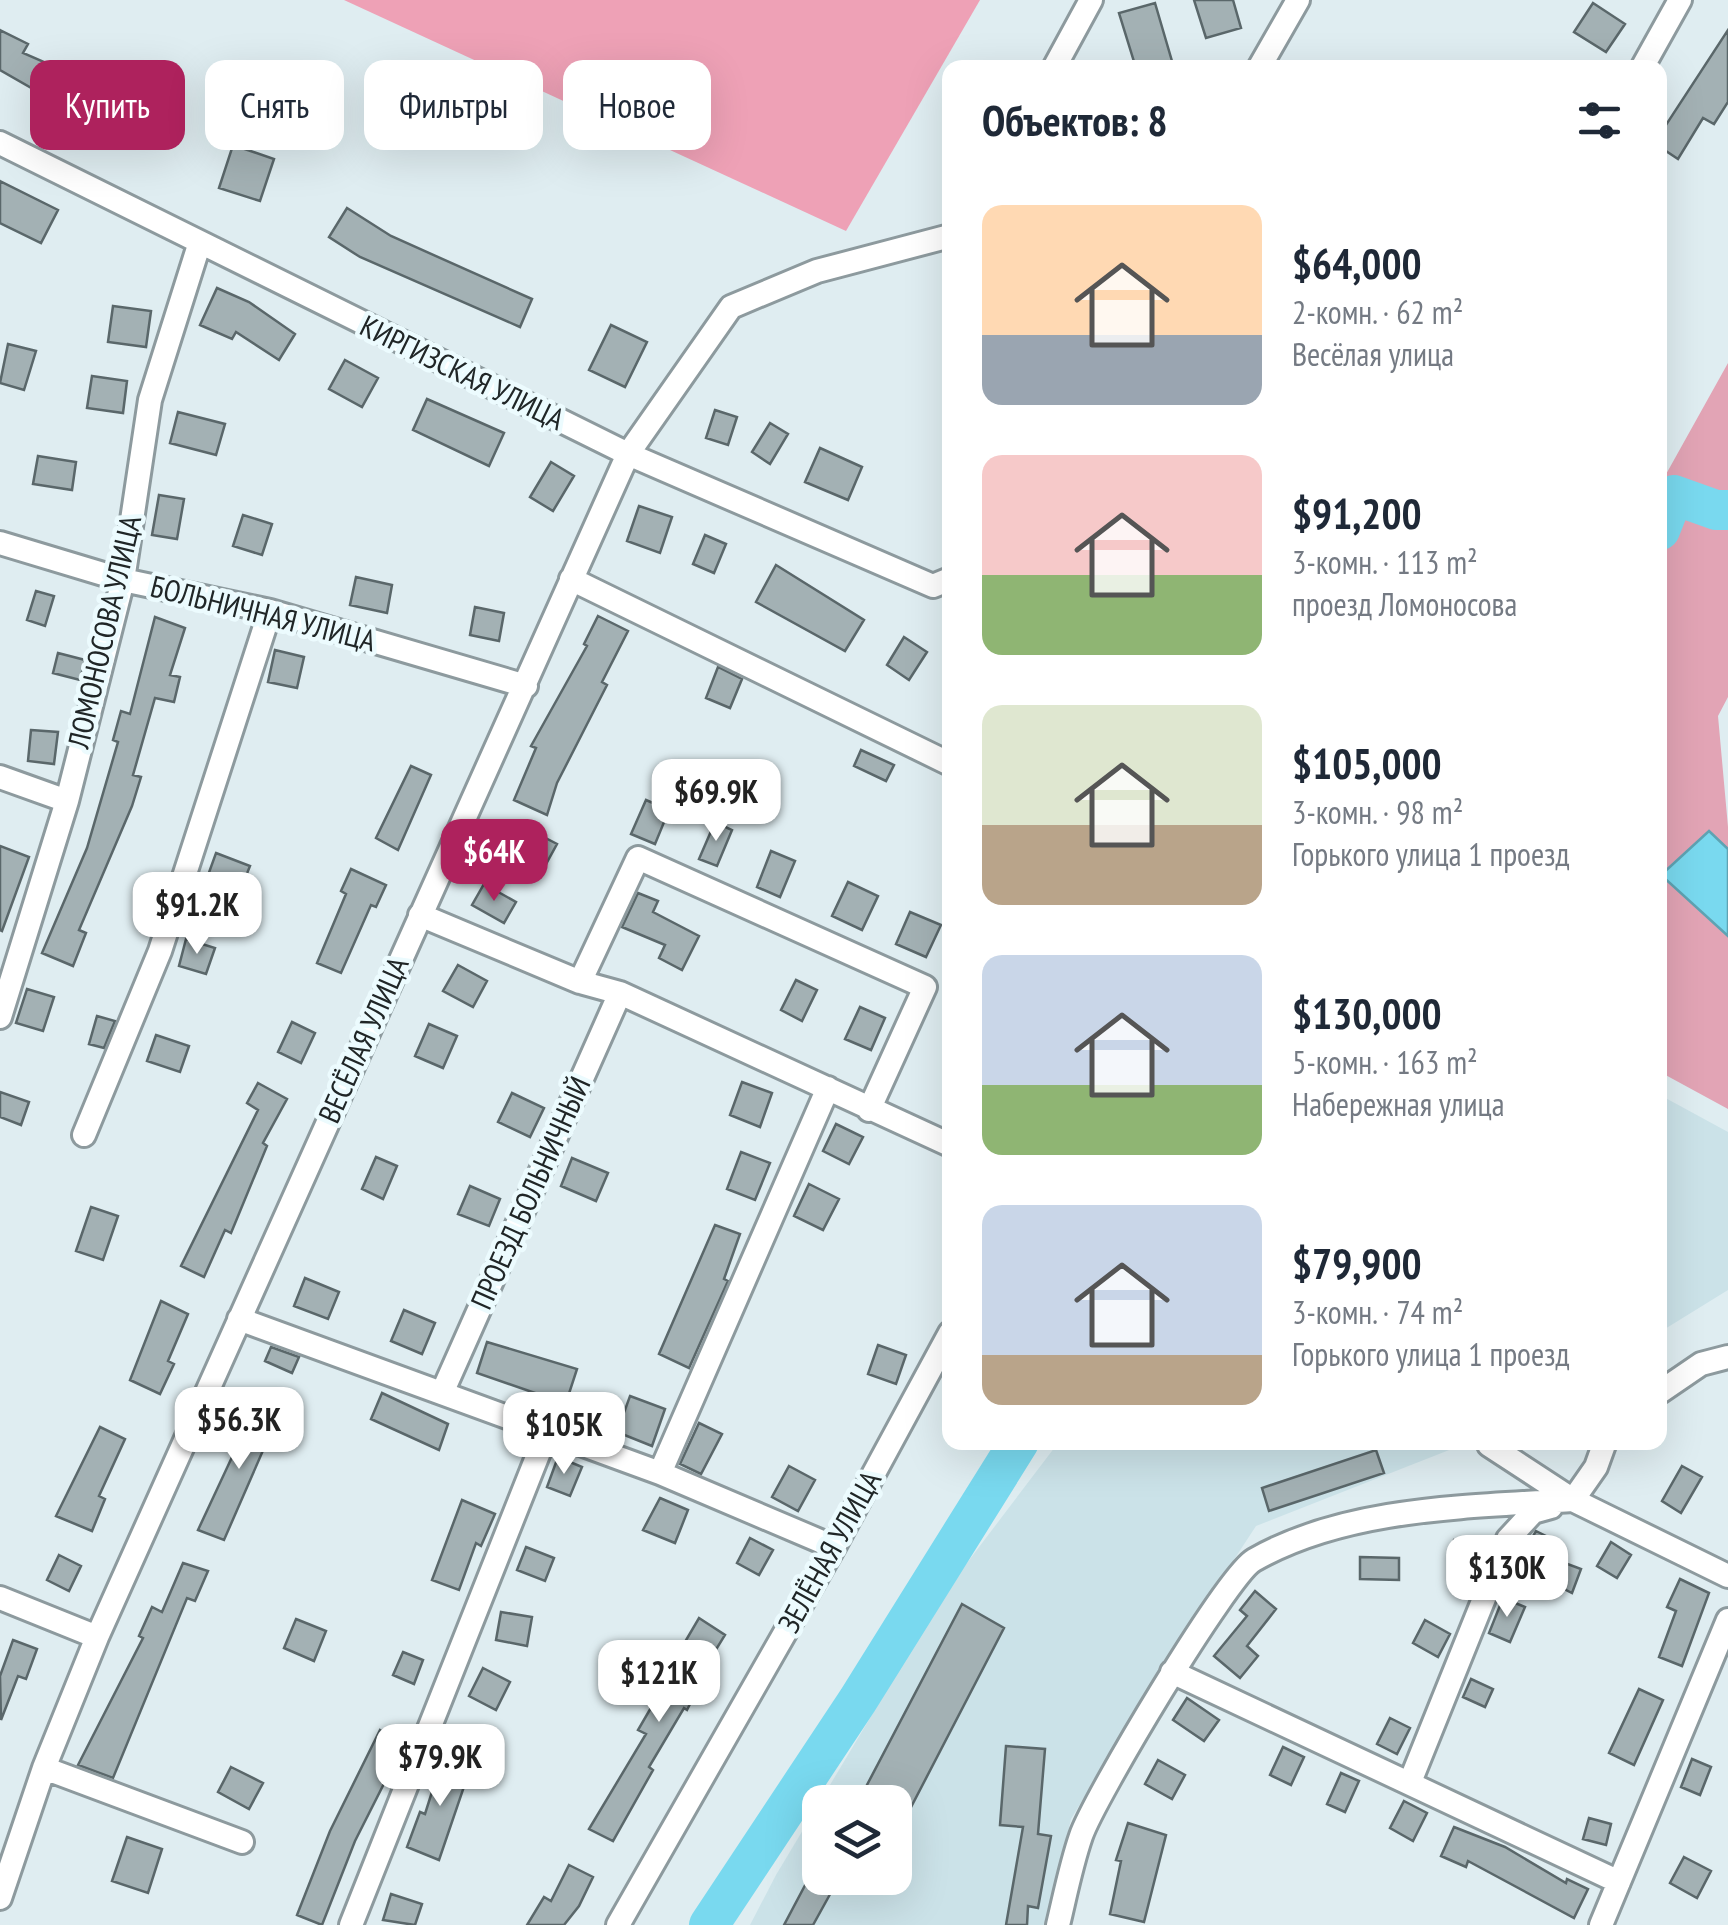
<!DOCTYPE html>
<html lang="ru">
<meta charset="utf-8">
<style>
:root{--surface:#fff;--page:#f2f2f3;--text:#1f2937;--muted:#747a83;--accent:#ae225d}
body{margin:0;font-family:"PT Sans Narrow",sans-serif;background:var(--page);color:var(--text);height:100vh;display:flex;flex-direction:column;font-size:38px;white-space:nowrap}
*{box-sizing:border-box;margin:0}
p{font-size:32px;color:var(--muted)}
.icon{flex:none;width:55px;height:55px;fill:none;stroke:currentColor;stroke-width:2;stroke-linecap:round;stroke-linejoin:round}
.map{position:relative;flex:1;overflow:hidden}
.side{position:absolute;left:942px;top:60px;width:725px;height:1390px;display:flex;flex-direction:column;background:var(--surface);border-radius:20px;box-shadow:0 10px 40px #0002}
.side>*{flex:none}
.banner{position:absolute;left:30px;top:60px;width:762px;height:90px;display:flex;gap:20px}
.tools{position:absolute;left:802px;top:1785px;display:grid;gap:20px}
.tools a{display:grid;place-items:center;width:110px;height:110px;border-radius:20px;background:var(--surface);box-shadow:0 10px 40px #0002;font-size:50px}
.price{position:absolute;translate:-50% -85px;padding:0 22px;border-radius:20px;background:#fff;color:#222;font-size:32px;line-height:65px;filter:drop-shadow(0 2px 5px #0008)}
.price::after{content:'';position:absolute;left:50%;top:60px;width:30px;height:22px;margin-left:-15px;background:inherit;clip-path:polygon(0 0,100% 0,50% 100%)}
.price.selected{background:var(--accent);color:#fff}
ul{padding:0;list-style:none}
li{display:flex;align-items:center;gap:30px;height:250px;padding:0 40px}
li span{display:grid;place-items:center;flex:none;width:280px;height:200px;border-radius:20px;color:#555}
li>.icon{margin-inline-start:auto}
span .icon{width:120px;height:120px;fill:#fffc;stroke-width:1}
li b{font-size:42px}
h2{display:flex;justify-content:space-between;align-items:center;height:120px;padding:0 40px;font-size:42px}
.chip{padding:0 35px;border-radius:20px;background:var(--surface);box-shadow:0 10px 40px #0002;font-size:35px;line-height:90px}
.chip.selected{background:var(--accent);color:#fff}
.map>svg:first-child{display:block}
.built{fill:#cbe2e8;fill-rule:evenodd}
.green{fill:#e2a4b5}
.forest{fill:#eea1b6}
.water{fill:#79d9ef;stroke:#5ea3b3;stroke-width:2.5}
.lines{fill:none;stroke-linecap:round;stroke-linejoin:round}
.river{stroke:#79d9ef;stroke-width:40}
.building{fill:#a3b1b4;stroke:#5a676a;stroke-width:2.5}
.street-casing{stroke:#8d9a9e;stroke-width:28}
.street{stroke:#fff;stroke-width:22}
.labels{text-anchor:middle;stroke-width:9;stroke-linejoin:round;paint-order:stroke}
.street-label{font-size:30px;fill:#202627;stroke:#ecfbfe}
</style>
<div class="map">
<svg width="1728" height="1925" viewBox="0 0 1728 1925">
<rect width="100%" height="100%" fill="#dfedf1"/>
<!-- built -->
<path class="built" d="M1660 1095 1728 1132V1290L1660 1332Z
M1058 1443H1467L1256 1526 1159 1674 1071 1819 1046 1925H750L776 1875 948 1588ZM820 1802H895V1878H820Z"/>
<!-- green -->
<path class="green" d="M1728 363V697L1718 716 1728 827V1109L1660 1072V485Z"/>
<!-- forest -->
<path class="forest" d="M344 0H980L846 231Z"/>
<!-- water -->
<path class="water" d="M1709 831 1728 849V936L1661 875Z"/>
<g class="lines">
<!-- river -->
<path class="river" d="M1660 530 1674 495 1716 510H1728
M709 1925 858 1700 1019 1442"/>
</g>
<!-- building -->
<path class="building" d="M1194 0H1233L1241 28 1206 38Z
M1155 3 1174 68H1136L1119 13Z
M1593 3 1625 24 1606 52 1574 32Z
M0 30 28 44 23 53 129 99 110 133 0 70Z
M1728 30V102L1714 124 1703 118 1678 159 1660 147V134Z
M233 145 274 159 260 201 219 188Z
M0 181 58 210 41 243 0 223Z
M347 208 391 236 532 299 520 327 360 257 329 237Z
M217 288 249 302 295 334 279 360 236 332 232 339 200 325Z
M113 306 151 311 146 347 108 342Z
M611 325 647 342 625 387 589 370Z
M8 344 36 351 24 390 0 383Z
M345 360 378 378 362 407 329 389Z
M92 376 127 381 123 413 87 408Z
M427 399 504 433 489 466 413 430Z
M715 410 737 417 728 445 706 438Z
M178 412 225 424 216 455 170 443Z
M770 423 788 434 770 464 752 452Z
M820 448 862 467 848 500 805 482Z
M38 456 76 462 72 490 33 484Z
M551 462 574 476 553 511 530 497Z
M159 495 184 499 177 539 152 535Z
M639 506 672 517 660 553 627 541Z
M243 515 272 524 262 555 233 546Z
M705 535 726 544 714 573 693 564Z
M776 565 864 620 845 651 756 602Z
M356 577 392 585 387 613 350 605Z
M36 591 54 596 45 626 27 620Z
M475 607 504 613 499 641 470 635Z
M598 616 628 631 602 682 607 685 557 783 547 815 514 800 536 748 531 746 587 646 584 644Z
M155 617 185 628 170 675 180 677 174 702 155 698 133 775 141 777 132 806 79 930 86 933 73 966 42 953 87 848 118 742 113 740 121 711 130 714Z
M904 637 927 652 909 680 887 665Z
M275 650 304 657 297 688 268 682Z
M58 653 85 660 80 680 53 673Z
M718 667 742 679 730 708 706 698Z
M31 730 58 732 54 764 28 761Z
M861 750 894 765 886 781 854 766Z
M411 766 431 775 398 850 376 838Z
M646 800 669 810 655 844 631 834Z
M715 822 732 830 717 866 699 859Z
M534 832 557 844 540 875 517 863Z
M0 846 29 857 2 931 0 930Z
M771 851 795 861 780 897 757 887Z
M216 853 250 866 240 891 207 878Z
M351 869 386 885 376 907 371 905 341 973 317 963 346 894 341 891Z
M848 882 878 896 862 930 832 916Z
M484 884 516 902 504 923 472 905Z
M638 893 658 901 653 912 699 936 682 970 659 958 665 945 622 927Z
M910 912 941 925 926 957 896 944Z
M186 939 215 948 206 974 179 966Z
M458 965 487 981 473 1007 443 991Z
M796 980 817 990 802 1021 781 1010Z
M27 989 54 997 43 1031 16 1023Z
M860 1007 885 1018 871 1050 845 1039Z
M97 1016 115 1021 104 1048 89 1044Z
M292 1022 315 1033 301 1063 278 1052Z
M429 1024 457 1036 443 1068 415 1056Z
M156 1035 189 1046 180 1072 147 1061Z
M742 1082 772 1093 760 1127 730 1115Z
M258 1083 287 1099 263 1143 267 1146 231 1233 225 1230 204 1277 181 1266 258 1110 247 1103Z
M0 1092 29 1102 21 1125 0 1117Z
M512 1093 544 1108 530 1137 498 1122Z
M836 1124 863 1137 849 1164 823 1151Z
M741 1152 770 1163 755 1200 727 1189Z
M376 1157 397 1166 383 1199 362 1189Z
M572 1158 608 1173 596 1201 561 1186Z
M809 1184 839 1199 823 1230 794 1216Z
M470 1186 500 1199 489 1226 458 1214Z
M91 1207 118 1216 103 1260 76 1251Z
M715 1225 740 1234 724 1279 728 1281 689 1368 659 1354Z
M305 1278 339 1292 328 1319 294 1306Z
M161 1301 188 1314 168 1361 174 1364 160 1394 130 1380Z
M404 1310 435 1323 422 1354 391 1341Z
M487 1342 577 1369 564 1409 536 1399 538 1394 477 1373Z
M878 1345 906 1355 896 1384 868 1374Z
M271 1347 299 1357 292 1373 265 1361Z
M382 1393 448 1424 439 1450 371 1419Z
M630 1396 665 1409 652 1446 617 1432Z
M248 1403 278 1416 224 1540 198 1530 247 1425 240 1422Z
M699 1423 722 1434 701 1474 680 1464Z
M100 1427 125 1439 99 1496 105 1499 92 1531 56 1516Z
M1376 1450 1384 1473 1269 1511 1262 1488Z
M558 1457 582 1467 570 1496 547 1487Z
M789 1466 815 1480 798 1511 772 1497Z
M1682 1466 1702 1477 1681 1513 1662 1501Z
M660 1498 688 1510 675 1543 643 1530Z
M462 1500 495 1514 481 1546 476 1543 459 1590 432 1580Z
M1536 1531 1554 1540 1546 1556 1581 1569 1572 1593 1517 1565Z
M750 1538 773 1550 759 1575 737 1563Z
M1454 1540 1479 1547 1474 1564 1449 1557Z
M1611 1542 1631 1555 1617 1578 1597 1566Z
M526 1547 554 1558 545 1581 517 1570Z
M59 1555 81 1566 69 1591 47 1580Z
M1360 1557 1399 1558V1580L1360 1579Z
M183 1563 208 1571 195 1601 187 1598 113 1778 78 1765 143 1638 139 1636 152 1607 162 1612Z
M1680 1579 1709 1593 1682 1666 1659 1657 1676 1611 1667 1607Z
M1255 1591 1276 1609 1247 1646 1258 1656 1240 1678 1214 1656 1247 1616 1240 1610Z
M1503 1598 1525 1607 1510 1642 1489 1633Z
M962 1604 1004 1628 895 1838V1802H858Z
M501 1612 532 1617 527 1646 496 1640Z
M699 1618 725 1635 696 1682 700 1684 687 1710 684 1708 649 1767 653 1770 613 1841 589 1829 646 1734 638 1730 659 1694 655 1693Z
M296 1619 326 1631 314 1661 284 1648Z
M1425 1620 1450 1634 1438 1657 1413 1643Z
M13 1640 37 1649 26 1679 18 1676 1 1720 0 1676Z
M403 1652 423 1660 414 1684 393 1675Z
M483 1668 510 1682 496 1710 469 1696Z
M1471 1679 1493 1689 1485 1707 1463 1697Z
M1639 1689 1663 1700 1634 1765 1609 1753Z
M1187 1698 1219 1720 1204 1741 1173 1720Z
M1390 1718 1410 1728 1397 1754 1377 1744Z
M380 1730 404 1744 355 1841 322 1925 297 1915 330 1831Z
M1006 1746 1045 1749 1038 1834 1051 1836 1038 1908 1028 1906 1027 1925H1006L1023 1827 1000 1825Z
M1283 1747 1304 1757 1291 1785 1270 1775Z
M443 1757 471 1766 439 1860 407 1847 420 1812 425 1814Z
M1692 1759 1711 1767 1700 1795 1681 1787Z
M1158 1760 1185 1775 1172 1799 1145 1784Z
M231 1767 263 1783 249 1809 218 1792Z
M1341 1773 1359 1781 1345 1812 1327 1804Z
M1404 1801 1427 1813 1413 1841 1390 1828Z
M1589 1818 1611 1824 1606 1845 1583 1839Z
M1128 1823 1166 1835 1144 1922 1110 1914 1121 1861 1116 1860Z
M1454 1827 1505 1847 1566 1883 1567 1879 1588 1889 1574 1918 1468 1861 1466 1867 1441 1856Z
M127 1837 162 1849 148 1893 112 1881Z
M820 1857V1878H839L813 1925H784Z
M1684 1857 1711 1871 1697 1898 1670 1883Z
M569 1865 593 1877 579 1906 564 1925H527L544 1897 551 1901Z
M391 1894 422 1904 415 1925 383 1920Z"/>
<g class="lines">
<!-- street casing -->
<g class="street-casing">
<path id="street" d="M1054 68 1091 0
M1259 68 1298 0
M1642 68 1680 0
M0 143 628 454 933 586 950 579
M0 543 123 580 270 611 526 686
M571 579 950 764
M0 777 67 801
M420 915 580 982 620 993 950 1145
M580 982 638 858 925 987 869 1110
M0 1017 67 801 123 580 150 400 199 245
M84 1135 160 951 270 611
M239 1319 660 1473 834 1547
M1660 1392 1701 1364 1728 1357
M442 1393 620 993
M1489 1445 1573 1500 1728 1576
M660 1473 828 1088
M1573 1500 1596 1467 1605 1442
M0 1598 97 1637
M1172 1672 1619 1882
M44 1768 242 1842
M1410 1782 1508 1539 1533 1512 1551 1507
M0 1898 44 1768 97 1637 628 454 731 307 817 271 950 236
M351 1925 547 1432
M618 1925 834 1547 950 1333
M1058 1925C1065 1896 1071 1865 1081 1836 1093 1800 1227 1575 1254 1560 1347 1507 1469 1507 1573 1500
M1601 1925 1728 1620"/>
</g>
<!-- street -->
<use href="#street" class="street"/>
</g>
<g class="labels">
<!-- street labels -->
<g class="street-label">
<text transform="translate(462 373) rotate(26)" y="10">КИРГИЗСКАЯ УЛИЦА</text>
<text transform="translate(263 614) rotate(14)" y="10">БОЛЬНИЧНАЯ УЛИЦА</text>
<text transform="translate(105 632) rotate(-77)" y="10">ЛОМОНОСОВА УЛИЦА</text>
<text transform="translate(364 1040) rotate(-66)" y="10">ВЕСЁЛАЯ УЛИЦА</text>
<text transform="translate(531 1193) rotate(-66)" y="10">ПРОЕЗД БОЛЬНИЧНЫЙ</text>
<text transform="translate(830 1552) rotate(-61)" y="10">ЗЕЛЁНАЯ УЛИЦА</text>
</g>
</g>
</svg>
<div class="tools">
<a><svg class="icon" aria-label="layers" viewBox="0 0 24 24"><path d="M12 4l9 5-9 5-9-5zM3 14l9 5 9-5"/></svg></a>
</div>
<b class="price" style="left:716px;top:844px">$69.9K</b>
<b class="price selected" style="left:494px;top:904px">$64K</b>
<b class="price" style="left:197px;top:957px">$91.2K</b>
<b class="price" style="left:239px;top:1472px">$56.3K</b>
<b class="price" style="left:564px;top:1477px">$105K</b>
<b class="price" style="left:1507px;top:1620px">$130K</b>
<b class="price" style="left:659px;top:1725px">$121K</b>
<b class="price" style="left:440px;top:1809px">$79.9K</b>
<div class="banner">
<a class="chip selected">Купить</a>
<a class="chip">Снять</a>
<a class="chip">Фильтры</a>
<a class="chip">Новое</a>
</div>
<section class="side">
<h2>Объектов: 8<svg class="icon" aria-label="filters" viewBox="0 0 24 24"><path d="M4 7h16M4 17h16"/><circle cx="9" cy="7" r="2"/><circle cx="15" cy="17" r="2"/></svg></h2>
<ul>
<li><span style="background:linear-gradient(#ffd9b3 65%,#9aa5b1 0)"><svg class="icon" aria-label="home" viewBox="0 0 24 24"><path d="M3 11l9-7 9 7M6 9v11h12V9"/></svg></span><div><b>$64,000</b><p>2-комн. · 62 m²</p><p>Весёлая улица</p></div></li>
<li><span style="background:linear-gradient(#f6c9c9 60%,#8fb573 0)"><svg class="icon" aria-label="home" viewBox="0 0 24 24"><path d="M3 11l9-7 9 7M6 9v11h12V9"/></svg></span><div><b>$91,200</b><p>3-комн. · 113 m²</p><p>проезд Ломоносова</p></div></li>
<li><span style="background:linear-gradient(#dfe7d0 60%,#b9a48a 0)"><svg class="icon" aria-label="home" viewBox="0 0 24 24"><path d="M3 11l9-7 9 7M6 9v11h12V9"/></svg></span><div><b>$105,000</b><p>3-комн. · 98 m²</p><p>Горького улица 1 проезд</p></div></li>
<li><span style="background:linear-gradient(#c9d6e8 65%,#8fb573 0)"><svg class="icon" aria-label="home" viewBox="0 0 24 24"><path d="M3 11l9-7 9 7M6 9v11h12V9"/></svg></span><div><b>$130,000</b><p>5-комн. · 163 m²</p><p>Набережная улица</p></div></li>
<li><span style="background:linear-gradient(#c9d6e8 75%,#b9a48a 0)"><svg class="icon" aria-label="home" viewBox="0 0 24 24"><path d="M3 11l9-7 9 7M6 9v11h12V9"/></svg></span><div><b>$79,900</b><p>3-комн. · 74 m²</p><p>Горького улица 1 проезд</p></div></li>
</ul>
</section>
</div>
